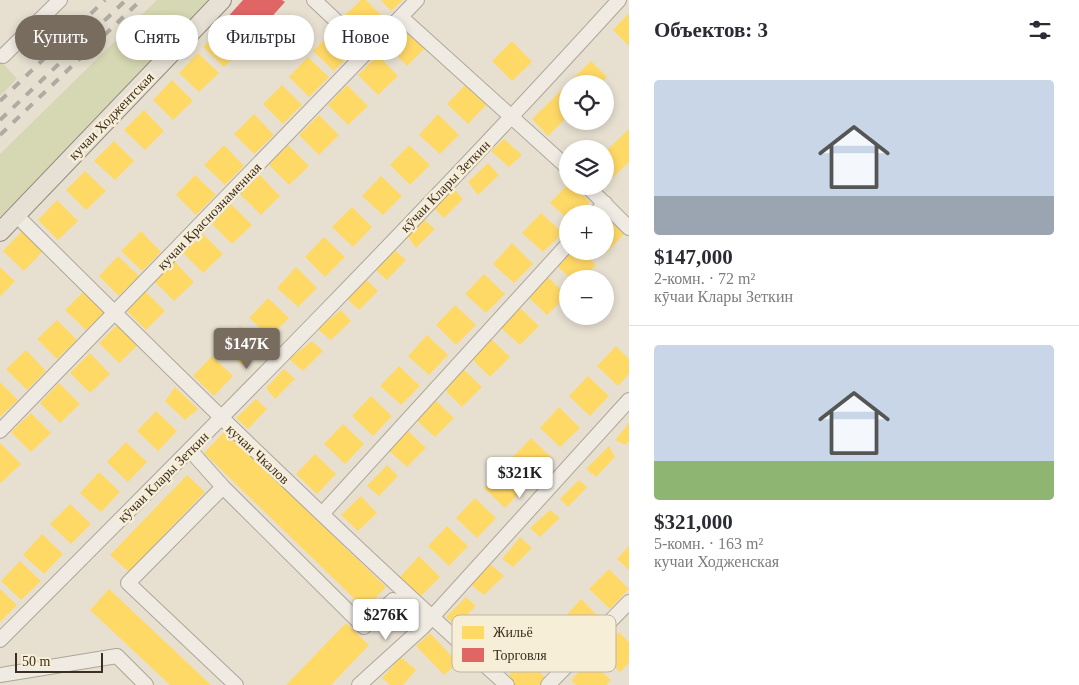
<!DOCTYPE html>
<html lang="ru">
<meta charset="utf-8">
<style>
:root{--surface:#fff;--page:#f2f2f3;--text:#2b2b33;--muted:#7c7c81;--line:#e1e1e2;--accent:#786c5e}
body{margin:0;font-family:"Times New Roman",serif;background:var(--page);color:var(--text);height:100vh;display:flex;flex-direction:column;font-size:19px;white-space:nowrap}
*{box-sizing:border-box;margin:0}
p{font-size:16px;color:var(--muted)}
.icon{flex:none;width:28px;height:28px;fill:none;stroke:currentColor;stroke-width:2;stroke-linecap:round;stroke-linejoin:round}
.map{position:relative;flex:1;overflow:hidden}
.sheet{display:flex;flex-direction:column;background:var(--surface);width:450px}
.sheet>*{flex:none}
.top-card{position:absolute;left:15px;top:15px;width:475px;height:45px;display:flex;gap:10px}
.controls{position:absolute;left:559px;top:75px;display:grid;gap:10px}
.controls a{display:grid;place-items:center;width:55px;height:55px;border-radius:50%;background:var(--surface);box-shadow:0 2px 8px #0003;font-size:25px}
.scale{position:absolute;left:15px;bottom:12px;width:88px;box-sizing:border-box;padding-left:5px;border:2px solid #3d2e20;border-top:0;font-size:14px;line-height:18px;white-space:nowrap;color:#3d2e20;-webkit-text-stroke:4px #f7eed8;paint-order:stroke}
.price{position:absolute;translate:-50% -42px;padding:0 11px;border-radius:5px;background:#fff;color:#222;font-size:16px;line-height:32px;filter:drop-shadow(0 1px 2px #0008)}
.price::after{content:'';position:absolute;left:50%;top:30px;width:15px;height:11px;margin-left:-8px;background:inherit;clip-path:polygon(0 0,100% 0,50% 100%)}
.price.selected{background:var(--accent);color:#fff}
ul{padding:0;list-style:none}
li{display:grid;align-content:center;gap:10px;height:265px;padding:0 25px}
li+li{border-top:1px solid var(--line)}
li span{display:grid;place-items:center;height:155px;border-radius:5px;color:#555}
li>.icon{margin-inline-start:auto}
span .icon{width:90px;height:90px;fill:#fffc;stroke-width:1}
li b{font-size:21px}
h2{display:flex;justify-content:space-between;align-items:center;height:60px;padding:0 25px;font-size:21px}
.tag{padding:0 18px;border-radius:22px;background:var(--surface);box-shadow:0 2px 8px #0003;font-size:18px;line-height:45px}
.tag.selected{background:var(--accent);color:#fff}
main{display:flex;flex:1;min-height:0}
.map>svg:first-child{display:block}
.green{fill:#d6d7b3}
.homes{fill:#ffd966}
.shops{fill:#e06666}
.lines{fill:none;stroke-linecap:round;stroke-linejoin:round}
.minor-casing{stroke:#ada599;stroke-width:16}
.major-casing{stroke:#928b80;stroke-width:20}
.minor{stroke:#efebe3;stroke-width:14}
.major{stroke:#e6e1d4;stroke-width:18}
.rail{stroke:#afaaa2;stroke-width:4;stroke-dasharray:9 9;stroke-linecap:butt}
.labels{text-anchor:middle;stroke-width:5;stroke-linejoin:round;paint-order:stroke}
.street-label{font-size:14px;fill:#3d2e20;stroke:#f7eed8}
.key{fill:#f7eed8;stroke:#bfb4a1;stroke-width:1}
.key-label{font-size:14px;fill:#3d2e20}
</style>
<main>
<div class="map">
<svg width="629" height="685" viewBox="0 0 629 685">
<rect width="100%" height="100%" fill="#e7e0d1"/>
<!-- green -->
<path class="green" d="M157 0H211L0 217V154Z
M0 60 17 79 0 96Z"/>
<!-- homes -->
<path class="homes" d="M361 0H366L384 18 364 37 344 16Z
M381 0H403L391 11Z
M629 13V46L613 30Z
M407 26 427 46 407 66 387 45Z
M223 27 243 48 224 67 203 47Z
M333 31 353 52 334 71 313 51Z
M512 41 532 62 512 81 492 61Z
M198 53 219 73 199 92 179 73Z
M378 55 398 76 378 95 358 75Z
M308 57 329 77 309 97 289 77Z
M591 61 607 77 601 84H568V116L548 136 532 119Z
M172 80 193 101 173 120 153 100Z
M466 84 487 104 468 124 447 104Z
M282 85 302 105 283 124 263 104Z
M347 85 368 106 348 125 328 105Z
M144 110 164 131 145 150 124 130Z
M254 114 274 135 254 154 234 134Z
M438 114 459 135 440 154 419 135Z
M319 115 339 135 319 155 299 135Z
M629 129V162L605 185V152Z
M504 139 522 155 509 167 491 151Z
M114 141 134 161 115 180 94 161Z
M224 145 244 166 225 185 204 165Z
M288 145 309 166 289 185 269 165Z
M409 145 430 165 410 185 390 165Z
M488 163 499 175 478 195 468 182Z
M85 171 106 191 86 210 66 190Z
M195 175 216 195 196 215 176 195Z
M260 175 280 196 261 215 240 194Z
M381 176 402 196 383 215 362 196Z
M449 183 463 199 444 218 430 204Z
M568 184V186H573L590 202 579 214H568V219L550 203Z
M57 200 78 221 58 240 38 220Z
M231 204 252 225 232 244 212 224Z
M352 207 372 227 353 247 332 227Z
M541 213 563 233 543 252 522 233Z
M605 216 624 234 605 254 602 251H605Z
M421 217 435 229 416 248 407 236Z
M22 231 43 251 24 271 3 251Z
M141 231 161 252 142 271 121 251Z
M203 234 223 254 203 273 183 253Z
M324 237 345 257 325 277 305 257Z
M512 243 533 264 514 283 493 264Z
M390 246 406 260 387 280 371 266Z
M569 251H582L596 265 582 279H571L556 265Z
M118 256 139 276 119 296 99 276Z
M174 261 194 282 174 301 154 281Z
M0 267 15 281 0 297Z
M296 267 317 288 298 307 277 288Z
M484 274 505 294 486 313 465 294Z
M546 275 567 296 547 315 527 296Z
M366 279 378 291 359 310 347 299Z
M85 290 106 311 86 330 65 310Z
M145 291 165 311 146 330 126 310Z
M268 298 289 318 270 337 249 318Z
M455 305 476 325 456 345 436 325Z
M518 306 539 326 520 345 499 326Z
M341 310 351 321 331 340 317 329Z
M57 320 77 340 57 359 37 339Z
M118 324 139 344 119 363 99 343Z
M240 326 261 346 242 365 221 346Z
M427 335 448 355 429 375 408 356Z
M489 337 510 357 490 377 470 357Z
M312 341 323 351 303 371 289 359Z
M616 346 629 359V374L618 386 597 366Z
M26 350 46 371 27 390 6 369Z
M90 353 110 374 90 393 70 373Z
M212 356 233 376 214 396 193 376Z
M399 366 420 386 401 405 380 386Z
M461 367 482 387 462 407 442 387Z
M284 369 295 379 275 399 266 388Z
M588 376 609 396 590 416 569 396Z
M0 382 18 400 0 417Z
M59 383 80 404 60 423 40 403Z
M175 387 198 409 185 420 165 401Z
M371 396 392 416 373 436 352 416Z
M433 398 454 418 435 437 414 418Z
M256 399 267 409 248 429 236 418Z
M559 407 580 428 560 447 540 428Z
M156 411 177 431 158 451 137 431Z
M31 413 51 433 31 452 11 432Z
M629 423V441L625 445 615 440Z
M343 424 364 444 345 464 324 444Z
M405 428 426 448 407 467 386 448Z
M225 431 386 587 365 609 204 453Z
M531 438 552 458 532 477 512 458Z
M126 442 147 462 128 482 107 462Z
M0 443 21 464 1 483 0 482Z
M609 446 615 457 596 477 586 469Z
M315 454 336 474 317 494 296 474Z
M387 465 398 476 379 496 367 486Z
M503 468 524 488 505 508 484 488Z
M99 472 120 492 101 512 80 493Z
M187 475 205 492 129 572 110 555Z
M579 480 587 487 568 507 560 499Z
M361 496 377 513 358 531 341 515Z
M475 498 496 518 477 538 456 518Z
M70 504 91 524 71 544 50 524Z
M550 510 560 518 540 537 530 528Z
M447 526 468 546 449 566 428 546Z
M42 534 63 554 44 574 23 555Z
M520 537 532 548 513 567 502 559Z
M629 546V570L617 559Z
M419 556 440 577 421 596 400 577Z
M20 561 41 581 21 600 1 581Z
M490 564 504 576 484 595 470 584Z
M609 569 629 589 610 609 589 589Z
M0 589 17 605 0 622Z
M109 589 211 685H170L90 610Z
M466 597 476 606 456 626 446 617Z
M581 599 602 620 582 639 562 620Z
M346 623 369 645 331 685H286Z
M619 632 629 642V663L620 672 599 652Z
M430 633 458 663 444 675 416 646Z
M401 657 416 670 403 685H390L382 678Z
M525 658 546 678 539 685H513L506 678Z
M590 660 611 680 606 685H576L571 680Z"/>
<!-- shops -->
<path class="shops" d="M243 0H282L285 2 249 42 225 20Z"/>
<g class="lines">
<!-- minor casing -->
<g class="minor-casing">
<path id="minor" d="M314 0 368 51
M401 17 568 168
M3 56 60 0
M587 186 629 228
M595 214 605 203
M16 215C177 375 338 534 507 685
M0 431 417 0
M190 450 223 487 128 583 236 685
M223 487 364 627 393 600 423 627
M322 514 568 244
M0 640C210 430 419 220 619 0
M0 675 117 656 146 685
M359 685 423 627 629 400
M548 685 629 602"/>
</g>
<!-- major casing -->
<g class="major-casing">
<path id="major" d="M0 232 222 0"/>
</g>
<!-- minor -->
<use href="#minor" class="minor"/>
<!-- major -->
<use href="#major" class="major"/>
<!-- rail -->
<path class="rail" d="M0 101 105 0
M0 120 126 0
M0 135 141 0"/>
</g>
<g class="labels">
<!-- street labels -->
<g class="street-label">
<text transform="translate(111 116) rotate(-46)" y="5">кучаи Ходжентская</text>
<text transform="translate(445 186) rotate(-46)" y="5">кӯчаи Клары Зеткин</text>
<text transform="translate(209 216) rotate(-46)" y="5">кучаи Краснознаменная</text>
<text transform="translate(258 454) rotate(43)" y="5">кучаи Чкалов</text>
<text transform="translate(163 477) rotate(-45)" y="5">кӯчаи Клары Зеткин</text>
</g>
</g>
<!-- legend -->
<rect x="452" y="615" width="164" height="57" rx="8" class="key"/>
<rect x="462" y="626" width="22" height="13" fill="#ffd966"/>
<rect x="462" y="648" width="22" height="14" fill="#e06666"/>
<g class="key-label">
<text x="493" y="637">Жильё</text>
<text x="493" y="660">Торговля</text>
</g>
</svg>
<div class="controls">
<a><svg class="icon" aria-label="locate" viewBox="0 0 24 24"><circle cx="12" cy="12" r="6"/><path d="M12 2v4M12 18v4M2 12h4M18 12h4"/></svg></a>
<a><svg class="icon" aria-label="layers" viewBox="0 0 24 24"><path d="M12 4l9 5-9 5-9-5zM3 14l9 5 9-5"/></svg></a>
<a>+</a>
<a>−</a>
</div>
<div class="scale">50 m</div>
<b class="price selected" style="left:247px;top:370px">$147K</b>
<b class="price" style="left:520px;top:499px">$321K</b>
<b class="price" style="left:386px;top:641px">$276K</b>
<div class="top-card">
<a class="tag selected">Купить</a>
<a class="tag">Снять</a>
<a class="tag">Фильтры</a>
<a class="tag">Новое</a>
</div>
</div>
<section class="sheet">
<h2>Объектов: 3<svg class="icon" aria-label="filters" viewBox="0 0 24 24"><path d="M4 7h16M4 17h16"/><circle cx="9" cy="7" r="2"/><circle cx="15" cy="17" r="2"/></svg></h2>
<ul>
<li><span style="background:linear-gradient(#c9d6e8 75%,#9aa5b1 0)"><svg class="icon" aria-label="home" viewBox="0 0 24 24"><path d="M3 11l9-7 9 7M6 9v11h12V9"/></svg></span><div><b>$147,000</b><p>2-комн. · 72 m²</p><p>кӯчаи Клары Зеткин</p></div></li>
<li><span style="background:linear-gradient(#c9d6e8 75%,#8fb573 0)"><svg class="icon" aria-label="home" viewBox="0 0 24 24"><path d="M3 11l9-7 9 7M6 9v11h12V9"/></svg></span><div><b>$321,000</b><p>5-комн. · 163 m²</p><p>кучаи Ходженская</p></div></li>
</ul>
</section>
</main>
